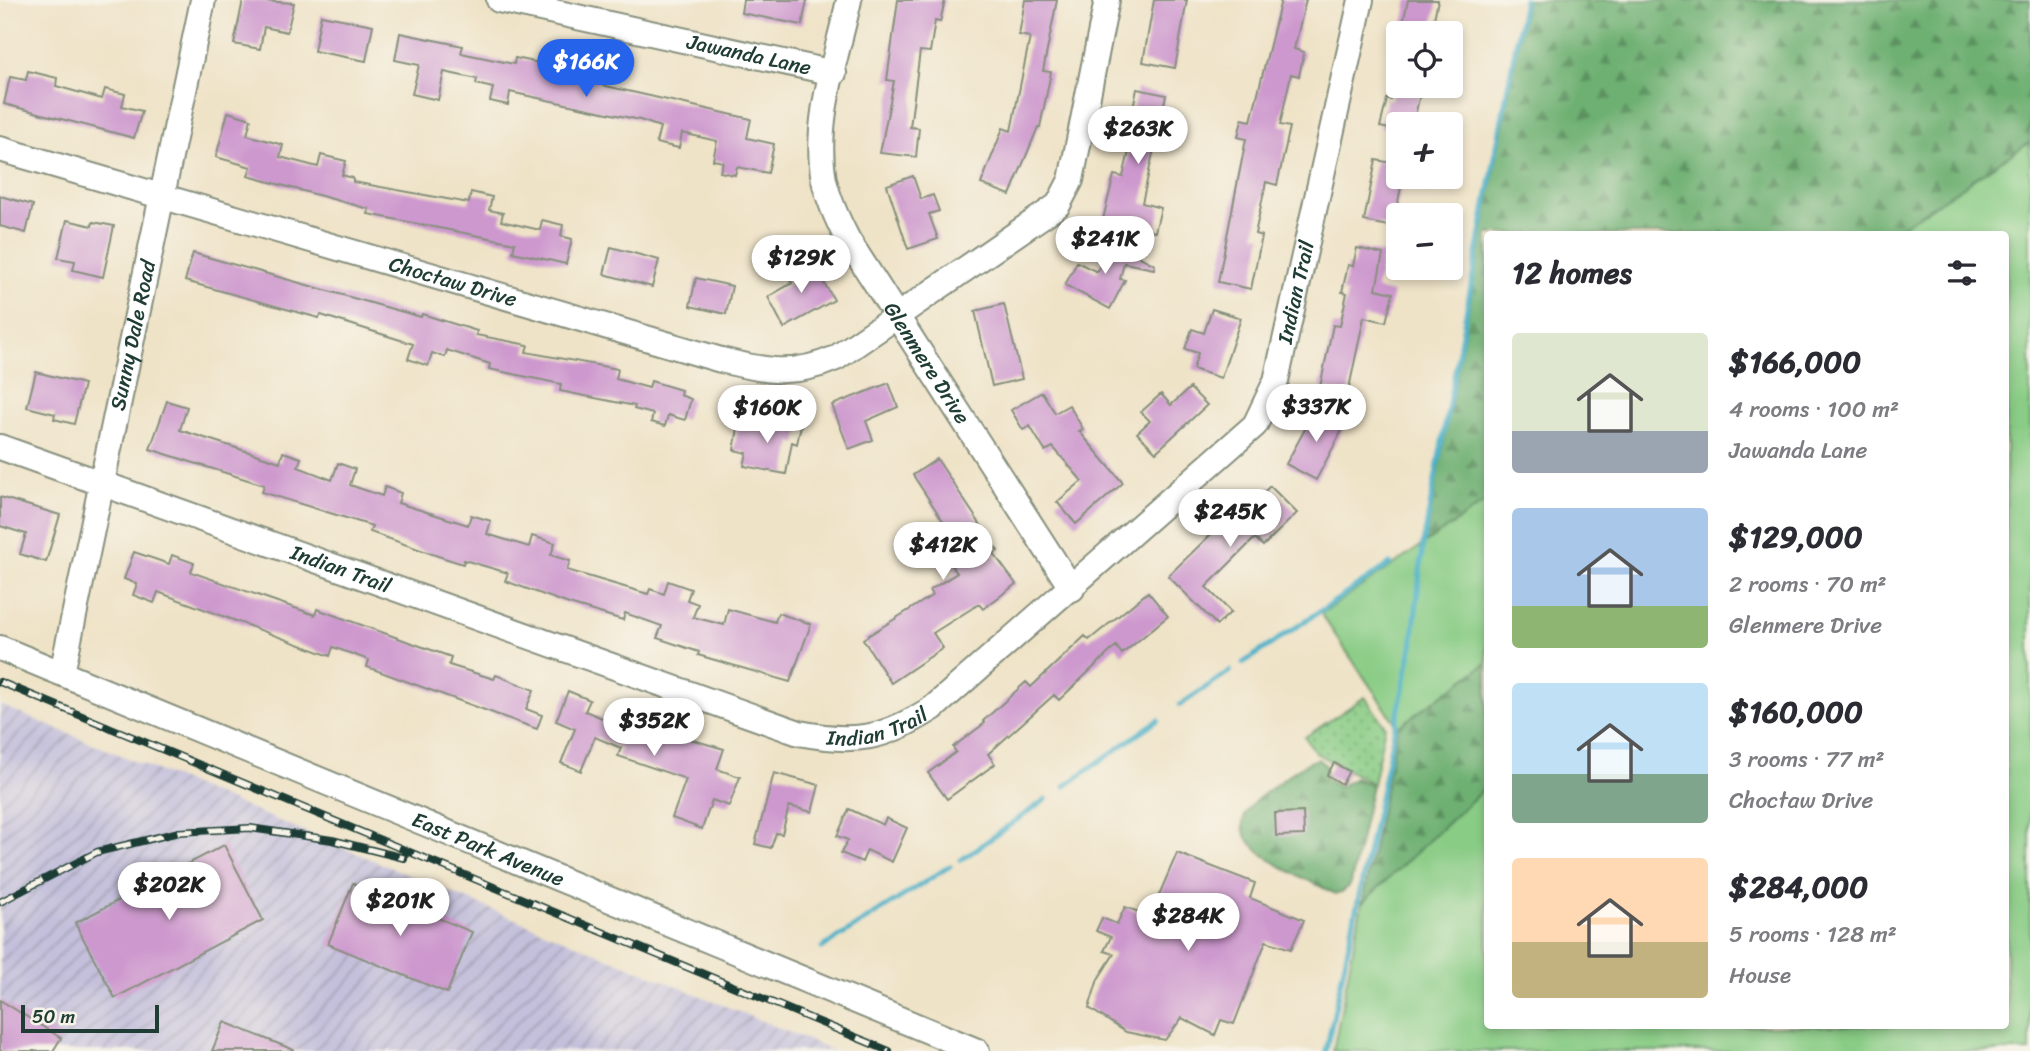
<!DOCTYPE html>
<meta charset="utf-8">
<style>
:root{--surface:#fff;--page:#f7f7f7;--text:#2b2b33;--muted:#7c7c81;--accent:#2563eb}
body{margin:0;font-family:Sriracha,sans-serif;background:var(--page);color:var(--text);height:100vh;display:flex;flex-direction:column;font-size:26px;white-space:nowrap}
*{box-sizing:border-box;margin:0}
p{font-size:23px;color:var(--muted)}
.icon{flex:none;width:38px;height:38px;fill:none;stroke:currentColor;stroke-width:2;stroke-linecap:round;stroke-linejoin:round}
.map{position:relative;flex:1;overflow:hidden}
.details{position:absolute;left:1484px;top:231px;width:525px;height:798px;display:flex;flex-direction:column;background:var(--surface);border-radius:7px;box-shadow:0 4px 10px #0003}
.details>*{flex:none}
.fabs{position:absolute;left:1386px;top:21px;display:grid;gap:14px}
.fabs a{display:grid;place-items:center;width:77px;height:77px;border-radius:7px;background:var(--surface);box-shadow:0 4px 10px #0003;font-size:35px}
.scale{position:absolute;left:21px;bottom:18px;width:138px;box-sizing:border-box;padding-left:7px;border:4px solid #1f3d34;border-top:0;font-size:19px;line-height:24px;white-space:nowrap;color:#1f3d34;-webkit-text-stroke:5px #f7f3e8;paint-order:stroke}
.price{position:absolute;translate:-50% -60px;padding:0 16px;border-radius:24px;background:#fff;color:#222;font-size:23px;line-height:46px;filter:drop-shadow(0 2px 4px #0008)}
.price::after{content:'';position:absolute;left:50%;top:42px;width:21px;height:16px;margin-left:-10px;background:inherit;clip-path:polygon(0 0,100% 0,50% 100%)}
.price.selected{background:var(--accent);color:#fff}
ul{padding:0;list-style:none}
li{display:flex;align-items:center;gap:21px;height:175px;padding:0 28px}
li span{display:grid;place-items:center;flex:none;width:196px;height:140px;border-radius:7px;color:#555}
li>.icon{margin-inline-start:auto}
span .icon{width:84px;height:84px;fill:#fffc;stroke-width:1}
li b{font-size:30px}
h2{display:flex;justify-content:space-between;align-items:center;height:84px;padding:0 28px;font-size:30px}
.map>svg:first-child{display:block}
.industrial{fill:url(#industrial-furrows)}
.grass{fill:#89cc85;stroke:#54845c;stroke-width:2}
.forest{fill:url(#forest-firs);stroke:#467653;stroke-width:2}
.park{fill:url(#park-dots);stroke:#54845c;stroke-width:2}
.lines{fill:none;stroke-linecap:round;stroke-linejoin:round}
.stream{stroke:#49b1c8;stroke-width:5}
.building{fill:#cd98ce}
.minor-casing{stroke:#87907e;stroke-width:28}
.minor{stroke:#fff;stroke-width:24}
.rail-casing{stroke:#1f3d34;stroke-width:8}
.rail{stroke:#f7f3e8;stroke-width:5;stroke-dasharray:16;stroke-linecap:butt}
.labels{text-anchor:middle;stroke-width:5;stroke-linejoin:round;paint-order:stroke}
.street-label{font-size:21px;fill:#1f3d34;stroke:#f7f3e8}
</style>
<div class="map">
<svg width="2030" height="1051" viewBox="0 0 2030 1051">
<defs>
<pattern id="industrial-furrows" width="10" height="10" patternUnits="userSpaceOnUse" patternTransform="scale(1.75)"><rect width="10" height="10" fill="#c4c0db"/><path d="M-1 1l2-2M0 10L10 0M9 11l2-2" fill="none" stroke="#9f9db2"/></pattern>
<pattern id="forest-firs" width="22" height="20" patternUnits="userSpaceOnUse" patternTransform="scale(1.75)"><rect width="22" height="20" fill="#6eb072"/><path d="M5 1l3.5 6h-7zM16 11l3.5 6h-7z" fill="#5a905e"/></pattern>
<pattern id="park-dots" width="8" height="8" patternUnits="userSpaceOnUse" patternTransform="scale(1.75)"><rect width="8" height="8" fill="#89cc85"/><path d="M2 2h.1M6 6h.1" fill="none" stroke="#6fa76e" stroke-width="1.8" stroke-linecap="round"/></pattern>
</defs>
<rect width="100%" height="100%" fill="#f7f3e8"/>
<filter id="ink" filterUnits="userSpaceOnUse"><feTurbulence type="fractalNoise" baseFrequency=".0143" numOctaves="2"/><feDisplacementMap in="SourceGraphic" scale="14" xChannelSelector="R" yChannelSelector="G"/><feConvolveMatrix kernelMatrix="1 2 1 2 8 2 1 2 1" color-interpolation-filters="sRGB"/></filter>
<filter id="wash" filterUnits="userSpaceOnUse"><feTurbulence type="fractalNoise" baseFrequency=".00686" numOctaves="4" result="noise"/><feDisplacementMap in="SourceGraphic" scale="28" xChannelSelector="R" yChannelSelector="G"/><feGaussianBlur stdDeviation="1.57" result="paint"/><feColorMatrix in="noise" values="0 0 0 0 0 0 0 0 0 0 0 0 0 0 0 0 0 1.4 0 .05"/><feComposite in="paint" operator="in"/></filter>
<g filter="url(#wash)">
<rect width="100%" height="100%" fill="#efe3c7"/>
<!-- industrial -->
<path class="industrial" d="M0 705 510 917 834 1051H0Z"/>
<!-- grass -->
<path class="grass" d="M2030 142V1051H1333L1362 903 1487 786 1488 1026H2006V234H1890Z
M1487 501V663L1398 727 1321 614Z"/>
<!-- forest -->
<path class="forest" d="M1526 0H2030V142L1890 234H1488L1487 501 1425 543Z
M1487 663V786L1362 903 1398 727Z
M1319 759 1326 766V779L1339 787 1355 778 1372 785 1351 883 1342 893 1335 894C1296 872 1197 839 1268 791 1282 781 1302 762 1319 759Z"/>
<!-- park -->
<path class="park" d="M1365 697 1385 726 1373 784 1316 753 1305 737Z"/>
<g class="lines">
<!-- stream -->
<path class="stream" d="M1243 663 1390 564
M1180 705 1230 671
M1065 786 1158 720
M961 860 1046 799
M822 948 950 866
M1326 1051 1412 647 1423 544 1524 0"/>
</g>
<g id="blocks">
<!-- building -->
<path class="building" d="M243 0 294 3 287 32 264 27 260 49 234 44Z
M743 0H807L802 25 741 13Z
M898 0H945L940 22 935 21 930 52 920 51 910 127 919 128 916 157 880 153 894 81 887 80Z
M1025 0H1057L1043 71 1051 72 1040 127H1038L1010 195 981 184 1003 128 1011 131 1030 37 1019 35Z
M1154 0H1187L1175 68 1143 62Z
M1281 0H1306L1294 49 1304 52 1299 76 1291 74 1280 125 1290 127 1277 185 1266 182 1255 234 1262 236 1251 289 1218 282 1246 139 1238 137 1242 119 1251 121Z
M1408 0H1438L1431 33H1401Z
M321 15 373 25 366 61 314 51Z
M400 33 463 46 461 53 514 64 515 58 540 63 539 67 598 79 597 84 751 119 747 138 774 144 768 173 737 167 735 175 720 172 723 162 713 160 717 141 682 133 679 148 656 143 660 127 640 120 510 92 508 105 490 101 493 88 476 84 477 79 444 72 438 100 412 94 419 65 395 60Z
M28 71 57 78 56 86 102 99 105 89 125 94 122 106 142 111 134 138 4 104 10 77 26 80Z
M1394 86H1422L1413 124H1398V131L1380 127 1387 99 1391 100Z
M1137 89 1166 95 1142 203 1161 208 1155 232 1103 219 1114 175 1123 177 1131 143 1126 142Z
M228 112 251 119 247 135 283 145 280 157 318 167 321 155 346 161 342 175 353 178V182L469 203 471 192 492 197 489 210 503 213 501 221 540 230 542 220 563 225 561 236 572 239 566 264 513 252 515 243 368 214 369 209 248 176 251 167 216 157Z
M1376 160 1398 164V177H1403L1393 227 1364 221Z
M913 176 921 199 933 195 939 211 929 214 938 239 908 249 887 185Z
M0 196 33 205 26 233 0 226Z
M67 220 92 226 93 222 114 226 103 277 73 270 75 261 58 258Z
M1112 242 1155 265 1154 269 1124 263 1120 279 1125 280 1110 309 1065 285 1077 262 1097 272Z
M611 247 659 260 652 287 604 274Z
M1357 248 1383 254 1376 289 1393 293 1386 322 1364 317 1348 393 1320 387 1333 325 1340 326 1347 293 1342 292 1348 265 1353 266Z
M193 253 421 317 422 314 477 331 476 335 528 345 526 352 618 369 616 379 649 388 651 381 681 390 680 395 691 399 685 420 668 415 665 426 651 422 653 414 634 409 635 406 560 391 561 384 489 369 490 364 447 350 445 357 432 353 428 366 408 359 413 344 321 315 319 318 185 281Z
M811 260 834 300 784 328 768 297 792 283 787 273Z
M696 278 732 286 726 314 690 306Z
M1004 304 1022 379 992 386 975 311Z
M1212 309 1241 318 1221 378 1193 369 1198 353 1185 349 1192 329 1204 333Z
M36 372 84 384 74 424 54 419 55 414 27 407Z
M889 383 898 407 866 421 873 440 849 449 832 405Z
M1190 388 1207 405 1156 452 1137 433 1150 421 1141 412 1161 394 1171 405Z
M1042 392 1055 413 1069 405 1083 429 1079 431 1123 483 1076 524 1057 502 1082 481 1053 447 1045 451 1030 426 1023 430 1011 410Z
M167 401 187 407 180 430 280 462 283 452 301 458 298 467 332 480 338 463 355 469 350 485 382 496 385 487 401 493 398 503 468 525 471 515 491 521 487 534 529 547 532 536 555 543 551 555 570 561 567 570 648 594 650 589 664 594 668 581 691 589 687 600 698 604 693 617 724 625 728 609 775 622 778 613 811 624 790 682 698 655 699 652 657 638 662 626 625 613 623 620 569 604 505 581 508 573 464 560 463 564 438 556 370 532 372 526 262 492 264 485 150 449Z
M1317 407 1346 423 1316 480 1286 464Z
M774 420 801 425 797 444 792 442 786 474 744 466 747 453 734 450 739 423 772 429Z
M937 459 998 551 994 554 1016 584 983 609 979 604 933 633 943 648 891 683 863 639 933 595 930 590 957 573 943 554 958 544 913 475Z
M1270 486 1297 513 1263 546 1255 538 1206 587 1231 612 1217 625 1168 576 1245 501 1250 506Z
M0 497 60 515 46 562 20 554 26 534 0 526Z
M134 552 169 564 172 555 194 563 191 572 315 615 317 609 451 657 449 665 494 679 496 675 534 690 526 709 542 715 537 729 367 667 369 660 333 647 330 656 158 592 154 603 133 595 137 584 124 579Z
M1148 592 1168 616 1122 654 1116 646 1059 700 1054 695 988 754 995 764 947 799 928 773 956 752 953 747 985 723 983 721 1026 682 1031 687 1085 636 1089 640Z
M568 691 590 700 585 711 612 722 662 740 665 732 724 749 717 769 740 777 729 806 712 800 702 829 672 818 686 779 618 756 621 748 595 737 581 771 561 763 575 729 556 721Z
M1334 763 1349 771 1342 784 1327 775Z
M774 773 819 785 812 812 789 806 782 834 776 833 771 848 755 844Z
M849 809 883 825 886 818 907 828 892 862 867 850 862 862 841 853 848 840 837 836Z
M1303 812 1304 835 1276 836 1275 813Z
M224 845 263 920 115 998 75 923Z
M1177 853 1255 883 1250 898 1304 920 1291 949 1266 941 1234 1024 1221 1020 1215 1035 1182 1018 1165 1040 1126 1032 1089 1008 1098 979 1114 954 1104 951 1111 937 1096 931 1102 918 1117 924 1125 907 1150 916Z
M353 883 472 932 447 993 328 944Z
M0 1000 61 1038 53 1051H0Z
M224 1022 294 1050V1051H212Z"/>
</g>
</g>
<g filter="url(#ink)">
<use href="#blocks" fill-opacity="0" stroke="#87907e" stroke-width="2"/>
<g class="lines">
<!-- minor casing -->
<g class="minor-casing">
<g id="minor">
<path id="s1" d="M499 0 834 73"/>
<path id="s2" d="M849 0C837 56 813 122 824 180 829 202 838 221 848 240L1072 589"/>
<path id="s3" d="M0 149 721 360C765 371 793 377 836 358L1058 205 1071 180 1107 0"/>
<path id="s4" d="M0 447 799 733C856 744 884 739 933 708L1255 425 1276 381 1361 0"/>
<path id="s5" d="M0 648 977 1051"/>
<path id="s6" d="M62 673 203 0"/>
</g>
</g>
<!-- minor -->
<use href="#minor" class="minor"/>
<!-- rail casing -->
<g class="rail-casing">
<path id="rail" d="M0 682 889 1051
M0 902 97 852 179 832 250 828 332 840 404 858"/>
</g>
<!-- rail -->
<use href="#rail" class="rail"/>
</g>
</g>
<g class="labels">
<!-- street labels -->
<g class="street-label">
<text dy="7" stroke="none"><textPath href="#s1" startOffset="256">Jawanda Lane</textPath></text>
<text dy="7" stroke="none"><textPath href="#s3" startOffset="472">Choctaw Drive</textPath></text>
<text dy="7" stroke="none"><textPath href="#s4" startOffset="1558">Indian Trail</textPath></text>
<text dy="7" stroke="none"><textPath href="#s6" startOffset="345">Sunny Dale Road</textPath></text>
<text dy="7" stroke="none"><textPath href="#s2" startOffset="394">Glenmere Drive</textPath></text>
<text dy="7" stroke="none"><textPath href="#s4" startOffset="362">Indian Trail</textPath></text>
<text dy="7" stroke="none"><textPath href="#s4" startOffset="929">Indian Trail</textPath></text>
<text dy="7" stroke="none"><textPath href="#s5" startOffset="528">East Park Avenue</textPath></text>
</g>
</g>
</svg>
<div class="fabs">
<a><svg class="icon" aria-label="locate" viewBox="0 0 24 24"><circle cx="12" cy="12" r="6"/><path d="M12 2v4M12 18v4M2 12h4M18 12h4"/></svg></a>
<a>+</a>
<a>−</a>
</div>
<div class="scale">50 m</div>
<b class="price selected" style="left:586px;top:99px">$166K</b>
<b class="price" style="left:1138px;top:166px">$263K</b>
<b class="price" style="left:1105px;top:276px">$241K</b>
<b class="price" style="left:801px;top:295px">$129K</b>
<b class="price" style="left:1316px;top:444px">$337K</b>
<b class="price" style="left:767px;top:445px">$160K</b>
<b class="price" style="left:1230px;top:549px">$245K</b>
<b class="price" style="left:943px;top:582px">$412K</b>
<b class="price" style="left:654px;top:758px">$352K</b>
<b class="price" style="left:169px;top:922px">$202K</b>
<b class="price" style="left:400px;top:938px">$201K</b>
<b class="price" style="left:1188px;top:953px">$284K</b>
<section class="details">
<h2>12 homes<svg class="icon" aria-label="filters" viewBox="0 0 24 24"><path d="M4 7h16M4 17h16"/><circle cx="9" cy="7" r="2"/><circle cx="15" cy="17" r="2"/></svg></h2>
<ul>
<li><span style="background:linear-gradient(#dfe7d0 70%,#9aa5b1 0)"><svg class="icon" aria-label="home" viewBox="0 0 24 24"><path d="M3 11l9-7 9 7M6 9v11h12V9"/></svg></span><div><b>$166,000</b><p>4 rooms · 100 m²</p><p>Jawanda Lane</p></div></li>
<li><span style="background:linear-gradient(#a9c7e8 70%,#8fb573 0)"><svg class="icon" aria-label="home" viewBox="0 0 24 24"><path d="M3 11l9-7 9 7M6 9v11h12V9"/></svg></span><div><b>$129,000</b><p>2 rooms · 70 m²</p><p>Glenmere Drive</p></div></li>
<li><span style="background:linear-gradient(#bfe0f5 65%,#7fa58c 0)"><svg class="icon" aria-label="home" viewBox="0 0 24 24"><path d="M3 11l9-7 9 7M6 9v11h12V9"/></svg></span><div><b>$160,000</b><p>3 rooms · 77 m²</p><p>Choctaw Drive</p></div></li>
<li><span style="background:linear-gradient(#ffd9b3 60%,#c2b280 0)"><svg class="icon" aria-label="home" viewBox="0 0 24 24"><path d="M3 11l9-7 9 7M6 9v11h12V9"/></svg></span><div><b>$284,000</b><p>5 rooms · 128 m²</p><p>House</p></div></li>
</ul>
</section>
</div>
